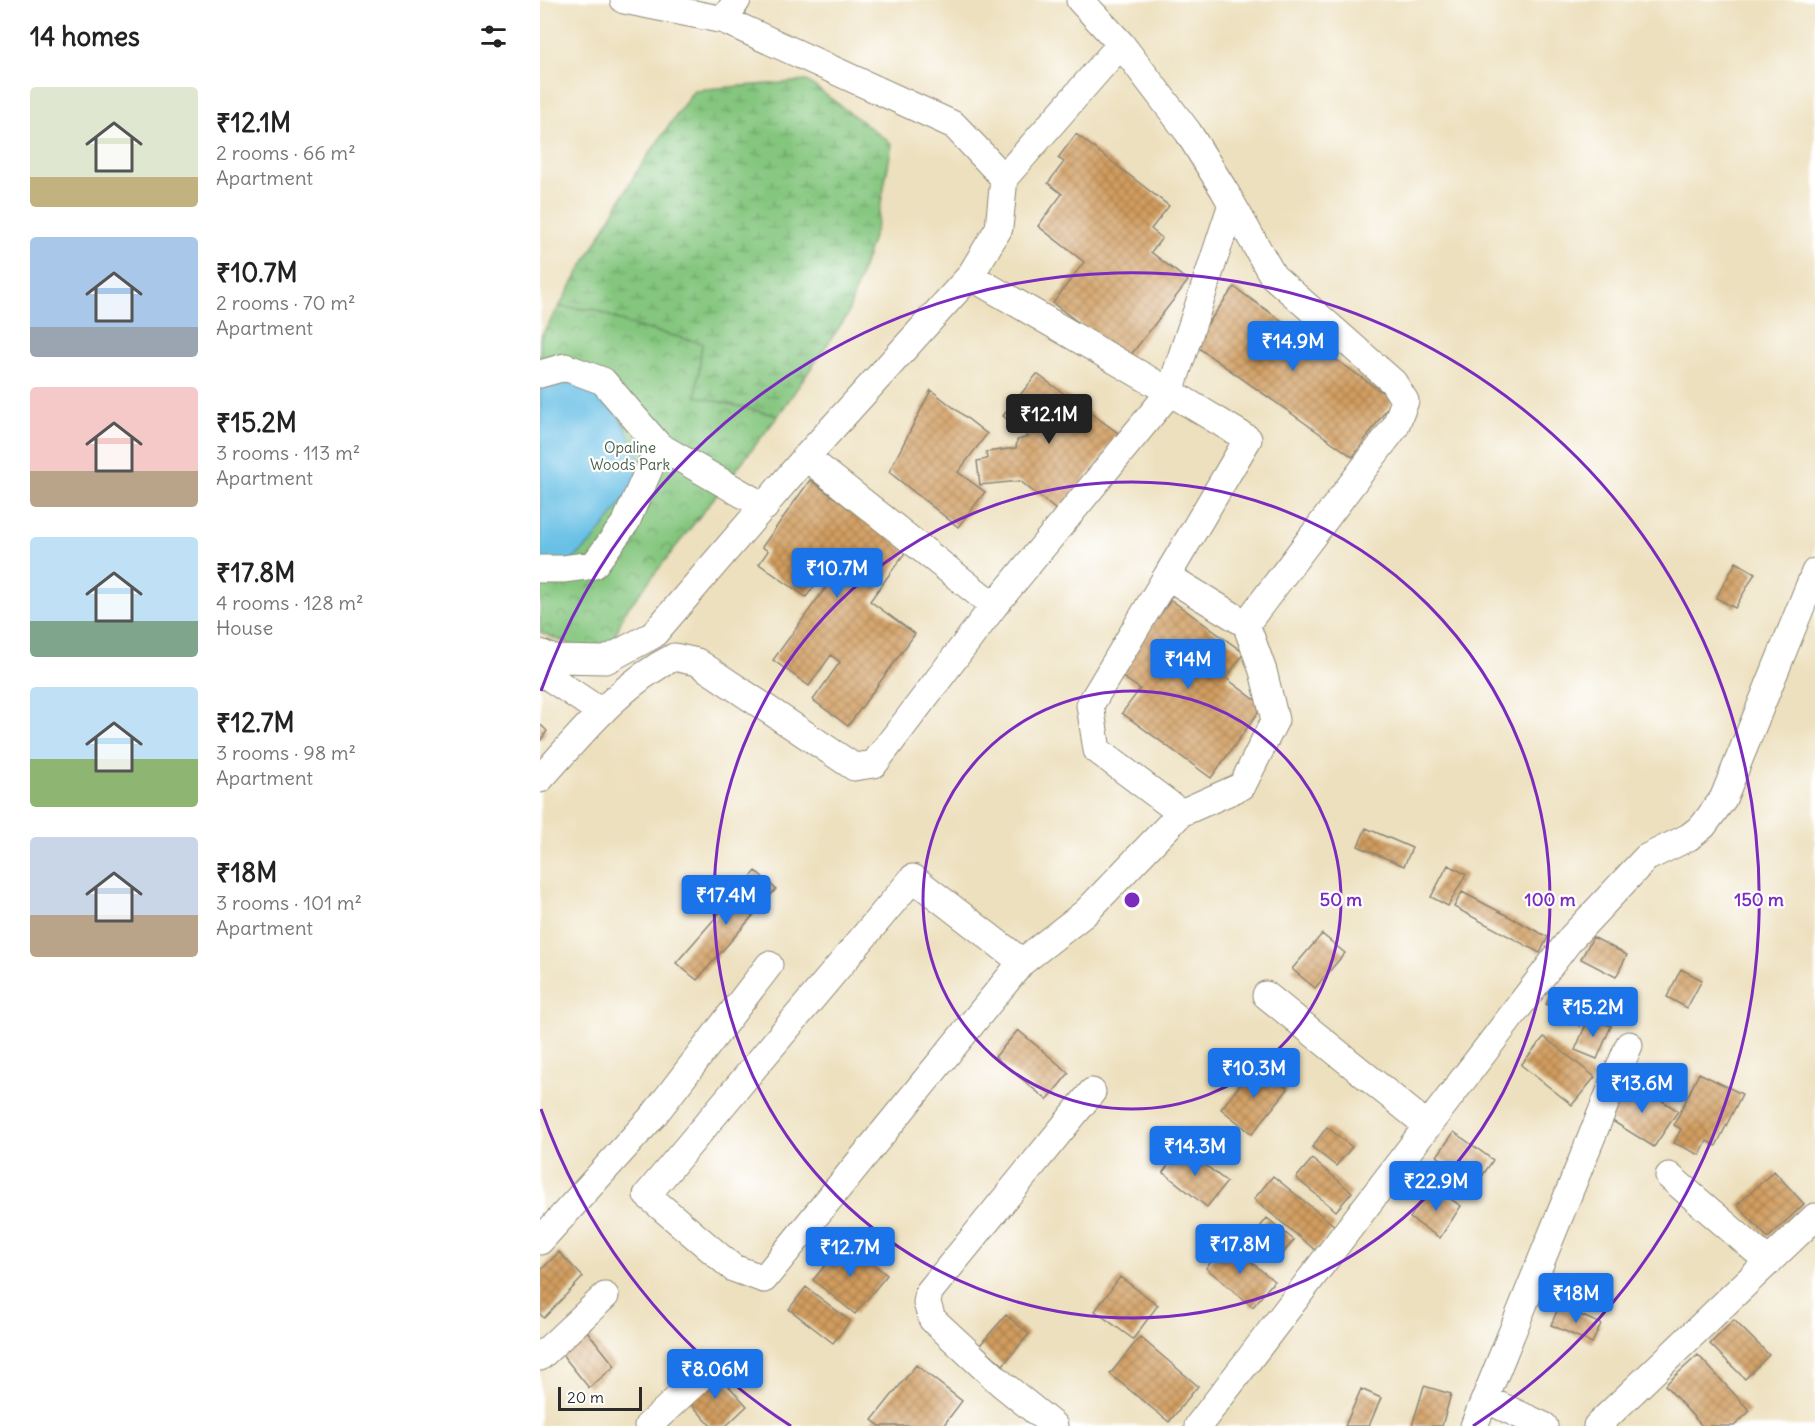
<!DOCTYPE html>
<meta charset="utf-8">
<style>
:root{--surface:#fff;--page:#f2f2f2;--text:#222;--muted:#767676;--accent:#1a73e8}
body{margin:0;font-family:Delius,sans-serif;background:var(--page);color:var(--text);height:100vh;display:flex;flex-direction:column;font-size:22px;white-space:nowrap}
*{box-sizing:border-box;margin:0}
p{font-size:20px;color:var(--muted)}
.icon{flex:none;width:33px;height:33px;fill:none;stroke:currentColor;stroke-width:2;stroke-linecap:round;stroke-linejoin:round}
.map{position:relative;flex:1;overflow:hidden}
.sheet{display:flex;flex-direction:column;background:var(--surface);width:540px}
.sheet>*{flex:none}
.scale{position:absolute;left:18px;bottom:15px;width:84px;box-sizing:border-box;padding-left:6px;border:3px solid #2b2b2b;border-top:0;font-size:16px;line-height:21px;white-space:nowrap;color:#2b2b2b;-webkit-text-stroke:4px #fff;paint-order:stroke}
.price{position:absolute;translate:-50% -51px;padding:0 14px;border-radius:6px;background:var(--accent);color:#fff;font-size:20px;line-height:39px;filter:drop-shadow(0 2px 3px #0008)}
.price::after{content:'';position:absolute;left:50%;top:36px;width:18px;height:14px;margin-left:-9px;background:inherit;clip-path:polygon(0 0,100% 0,50% 100%)}
.price.active{background:#222;color:#fff}
ul{padding:0;list-style:none}
li{display:flex;align-items:center;gap:18px;height:150px;padding:0 30px}
li span{display:grid;place-items:center;flex:none;width:168px;height:120px;border-radius:6px;color:#555}
li>.icon{margin-inline-start:auto}
span .icon{width:72px;height:72px;fill:#fffc;stroke-width:1}
li b{font-size:26px}
h2{display:flex;justify-content:space-between;align-items:center;height:72px;padding:0 30px;font-size:26px}
main{display:flex;flex:1;min-height:0}
.map>svg:first-child{display:block}
.wetland{fill:url(#wetland-marsh);stroke:#587854;stroke-width:1.5}
.park{fill:url(#park-crowns);stroke:#587854;stroke-width:1.5}
.water{fill:#67c0e5;stroke:#497688;stroke-width:1.5}
.building{fill:url(#building-cross-hatch)}
.lines{fill:none;stroke-linecap:round;stroke-linejoin:round}
.minor-casing{stroke:#8c8674;stroke-width:29}
.minor{stroke:#fff;stroke-width:27}
.ring{fill:none;stroke:#7b2cbf;stroke-width:3}
.labels{text-anchor:middle;stroke-width:4.5;stroke-linejoin:round;paint-order:stroke}
.park-label{font-size:15px;fill:#4a6148;stroke:#fff}
.centre{fill:#7b2cbf;stroke:#fff;stroke-width:3}
.ring-label{font-size:18px;text-anchor:middle;font-weight:bold;fill:#7b2cbf;stroke:#fff;stroke-width:4.5;stroke-linejoin:round;paint-order:stroke}
</style>
<main>
<section class="sheet">
<h2>14 homes<svg class="icon" aria-label="filters" viewBox="0 0 24 24"><path d="M4 7h16M4 17h16"/><circle cx="9" cy="7" r="2"/><circle cx="15" cy="17" r="2"/></svg></h2>
<ul>
<li><span style="background:linear-gradient(#dfe7d0 75%,#c2b280 0)"><svg class="icon" aria-label="home" viewBox="0 0 24 24"><path d="M3 11l9-7 9 7M6 9v11h12V9"/></svg></span><div><b>₹12.1M</b><p>2 rooms · 66 m²</p><p>Apartment</p></div></li>
<li><span style="background:linear-gradient(#a9c7e8 75%,#9aa5b1 0)"><svg class="icon" aria-label="home" viewBox="0 0 24 24"><path d="M3 11l9-7 9 7M6 9v11h12V9"/></svg></span><div><b>₹10.7M</b><p>2 rooms · 70 m²</p><p>Apartment</p></div></li>
<li><span style="background:linear-gradient(#f6c9c9 70%,#b9a48a 0)"><svg class="icon" aria-label="home" viewBox="0 0 24 24"><path d="M3 11l9-7 9 7M6 9v11h12V9"/></svg></span><div><b>₹15.2M</b><p>3 rooms · 113 m²</p><p>Apartment</p></div></li>
<li><span style="background:linear-gradient(#bfe0f5 70%,#7fa58c 0)"><svg class="icon" aria-label="home" viewBox="0 0 24 24"><path d="M3 11l9-7 9 7M6 9v11h12V9"/></svg></span><div><b>₹17.8M</b><p>4 rooms · 128 m²</p><p>House</p></div></li>
<li><span style="background:linear-gradient(#bfe0f5 60%,#8fb573 0)"><svg class="icon" aria-label="home" viewBox="0 0 24 24"><path d="M3 11l9-7 9 7M6 9v11h12V9"/></svg></span><div><b>₹12.7M</b><p>3 rooms · 98 m²</p><p>Apartment</p></div></li>
<li><span style="background:linear-gradient(#c9d6e8 65%,#b9a48a 0)"><svg class="icon" aria-label="home" viewBox="0 0 24 24"><path d="M3 11l9-7 9 7M6 9v11h12V9"/></svg></span><div><b>₹18M</b><p>3 rooms · 101 m²</p><p>Apartment</p></div></li>
</ul>
</section>
<div class="map">
<svg width="1275" height="1426" viewBox="0 0 1275 1426">
<defs>
<pattern id="wetland-marsh" width="20" height="14" patternUnits="userSpaceOnUse" patternTransform="scale(1.5)"><rect width="20" height="14" fill="#84c67e"/><path d="M1 5h8M5 5V1M11 12h8M15 12V8" fill="none" stroke="#6ca167"/></pattern>
<pattern id="park-crowns" width="20" height="18" patternUnits="userSpaceOnUse" patternTransform="scale(1.5)"><rect width="20" height="18" fill="#84c67e"/><path d="M2 6a3 3 0 1 1 6 0M12 15a3 3 0 1 1 6 0" fill="none" stroke="#6ca167"/></pattern>
<pattern id="building-cross-hatch" width="8" height="8" patternUnits="userSpaceOnUse" patternTransform="scale(1.5)"><rect width="8" height="8" fill="#d19d5f"/><path d="M0 0l8 8M0 8l8-8" fill="none" stroke="#aa804f"/></pattern>
</defs>
<rect width="100%" height="100%" fill="#fff"/>
<filter id="ink" filterUnits="userSpaceOnUse"><feTurbulence type="fractalNoise" baseFrequency=".0167" numOctaves="2"/><feDisplacementMap in="SourceGraphic" scale="12" xChannelSelector="R" yChannelSelector="G"/><feConvolveMatrix kernelMatrix="1 2 1 2 8 2 1 2 1" color-interpolation-filters="sRGB"/></filter>
<filter id="wash" filterUnits="userSpaceOnUse"><feTurbulence type="fractalNoise" baseFrequency=".008" numOctaves="4" result="noise"/><feDisplacementMap in="SourceGraphic" scale="24" xChannelSelector="R" yChannelSelector="G"/><feGaussianBlur stdDeviation="1.35" result="paint"/><feColorMatrix in="noise" values="0 0 0 0 0 0 0 0 0 0 0 0 0 0 0 0 0 1.4 0 .05"/><feComposite in="paint" operator="in"/></filter>
<g filter="url(#wash)">
<rect width="100%" height="100%" fill="#ede0be"/>
<!-- wetland -->
<path class="wetland" d="M267 81 352 144 337 225 307 316 238 416 155 396 161 343 90 325 56 310 19 307 96 173 154 90Z"/>
<!-- park -->
<path class="park" d="M19 307 56 310 90 325 162 343 156 396 238 416 84 613 66 660 0 632V338Z"/>
<!-- water -->
<path class="water" d="M31 376 75 408 99 456 96 484 53 541 23 569H0V385Z"/>
<g id="blocks">
<!-- building -->
<path class="building" d="M536 134 629 206 611 229 622 238 611 252 648 281 587 360 513 303 544 262 498 226 522 194 508 183 524 162 518 158Z
M694 287 853 400 813 457 653 344Z
M497 374 578 433 520 513 480 481 440 485 437 461 447 459 446 452 476 448 477 440 488 437 463 416Z
M391 390 447 434 418 472 445 492 418 527 349 472Z
M270 480 367 550 330 601 375 634 308 726 273 700 300 662 291 655 269 686 233 660 289 583 281 577 266 597 219 564 228 551 222 547Z
M1196 562 1215 573 1195 608 1176 598Z
M631 600 704 653 686 678 723 706 671 778 582 713 600 689 577 673Z
M0 724 7 731 0 741Z
M826 828 872 848 864 866 818 846Z
M908 865 926 874 908 906 891 897Z
M216 871 236 889 157 980 136 963Z
M922 892 1008 937 1000 953 914 907Z
M782 934 805 953 775 988 752 969Z
M1053 937 1087 955 1076 977 1041 959Z
M1141 969 1162 980 1147 1008 1127 997Z
M1017 988 1050 1010 1040 1026 1006 1004Z
M1049 1017 1071 1026 1057 1059 1035 1050Z
M478 1030 529 1073 507 1100 455 1057Z
M1004 1037 1055 1077 1032 1105 981 1065Z
M717 1064 748 1089 712 1134 681 1109Z
M1159 1073 1202 1094 1176 1146 1167 1141 1160 1155 1134 1143 1141 1129 1134 1125Z
M1090 1080 1138 1111 1114 1147 1066 1117Z
M787 1127 812 1147 796 1166 772 1147Z
M914 1132 953 1160 937 1184 897 1156Z
M642 1147 687 1182 667 1207 623 1172Z
M772 1159 812 1192 796 1211 756 1178Z
M1234 1171 1264 1204 1228 1238 1197 1205Z
M733 1176 795 1226 775 1250 714 1199Z
M891 1186 921 1206 900 1238 870 1218Z
M727 1218 754 1240 736 1262 709 1241Z
M305 1241 347 1275 315 1314 273 1280Z
M687 1242 734 1281 713 1307 666 1268Z
M19 1252 43 1277 4 1318 0 1314V1271Z
M580 1277 618 1305 593 1339 555 1311Z
M266 1287 310 1321 293 1343 249 1309Z
M1019 1306 1061 1324 1052 1343 1011 1325Z
M466 1315 489 1334 463 1365 440 1345Z
M1194 1320 1229 1355 1205 1379 1170 1344Z
M47 1331 75 1366 49 1388 21 1353Z
M600 1337 658 1386 629 1422 570 1374Z
M1158 1355 1210 1411 1194 1426H1162L1125 1385Z
M376 1365 422 1401 403 1426H340L332 1420Z
M173 1369 207 1406 186 1426H171L144 1396Z
M884 1386 911 1394 902 1426H872Z
M821 1389 841 1398 829 1426H805Z"/>
</g>
</g>
<g filter="url(#ink)">
<use href="#blocks" fill-opacity="0" stroke="#8c8674" stroke-width="1.5"/>
<g class="lines">
<!-- minor casing -->
<g class="minor-casing">
<path id="minor" d="M184 20 197 0
M464 178 581 44
M430 276 630 392 708 439 627 576 706 624 855 427 865 401 853 382 733 276 684 190 648 132 581 44 540 0
M0 374 25 367 63 381 119 446 225 507
M266 457 454 606
M0 569H23L54 565 86 522 119 446
M627 576 550 705 557 750 641 813 702 786 735 720 723 671 706 624
M0 653 15 659 66 660 113 635 266 457 430 276 459 228 464 178 414 125 184 20 84 0
M0 671 61 712
M0 779C40 735 80 684 134 657L157 662 314 767 334 764 454 606 630 392 692 204
M482 962 373 878 107 1195 193 1268 224 1279 482 962 545 913 641 813
M726 995 888 1126
M1129 1176 1229 1262
M0 1241 114 1115 229 965
M0 1357 65 1296
M945 1399 1004 1426
M108 1426 165 1373
M514 1426 462 1384 392 1319 387 1303 389 1292 552 1092
M658 1426 1032 937 1106 858 1149 837 1163 826 1183 799 1275 572
M934 1426 1089 1045
M1057 1426 1275 1217"/>
</g>
<!-- minor -->
<use href="#minor" class="minor"/>
</g>
</g>
<!-- distance rings -->
<g class="ring">
<circle cx="592" cy="900" r="209"/>
<circle cx="592" cy="900" r="418"/>
<path d="M251 1426A627 627 0 0 1 1 1109M1 691A627 627 0 1 1 933 1426"/>
</g>
<g class="labels">
<!-- park labels -->
<g class="park-label">
<text x="90" y="453">Opaline<tspan x="90" dy="17">Woods Park</tspan></text>
</g>
</g>
<circle cx="592" cy="900" r="9" class="centre"/>
<g class="ring-label">
<text x="801" y="906">50 m</text>
<text x="1010" y="906">100 m</text>
<text x="1219" y="906">150 m</text>
</g>
</svg>
<div class="scale">20 m</div>
<b class="price" style="left:753px;top:372px">₹14.9M</b>
<b class="price active" style="left:509px;top:445px">₹12.1M</b>
<b class="price" style="left:297px;top:599px">₹10.7M</b>
<b class="price" style="left:648px;top:690px">₹14M</b>
<b class="price" style="left:186px;top:926px">₹17.4M</b>
<b class="price" style="left:1053px;top:1038px">₹15.2M</b>
<b class="price" style="left:714px;top:1099px">₹10.3M</b>
<b class="price" style="left:1102px;top:1114px">₹13.6M</b>
<b class="price" style="left:655px;top:1177px">₹14.3M</b>
<b class="price" style="left:896px;top:1212px">₹22.9M</b>
<b class="price" style="left:700px;top:1275px">₹17.8M</b>
<b class="price" style="left:310px;top:1278px">₹12.7M</b>
<b class="price" style="left:1036px;top:1324px">₹18M</b>
<b class="price" style="left:175px;top:1400px">₹8.06M</b>
</div>
</main>
